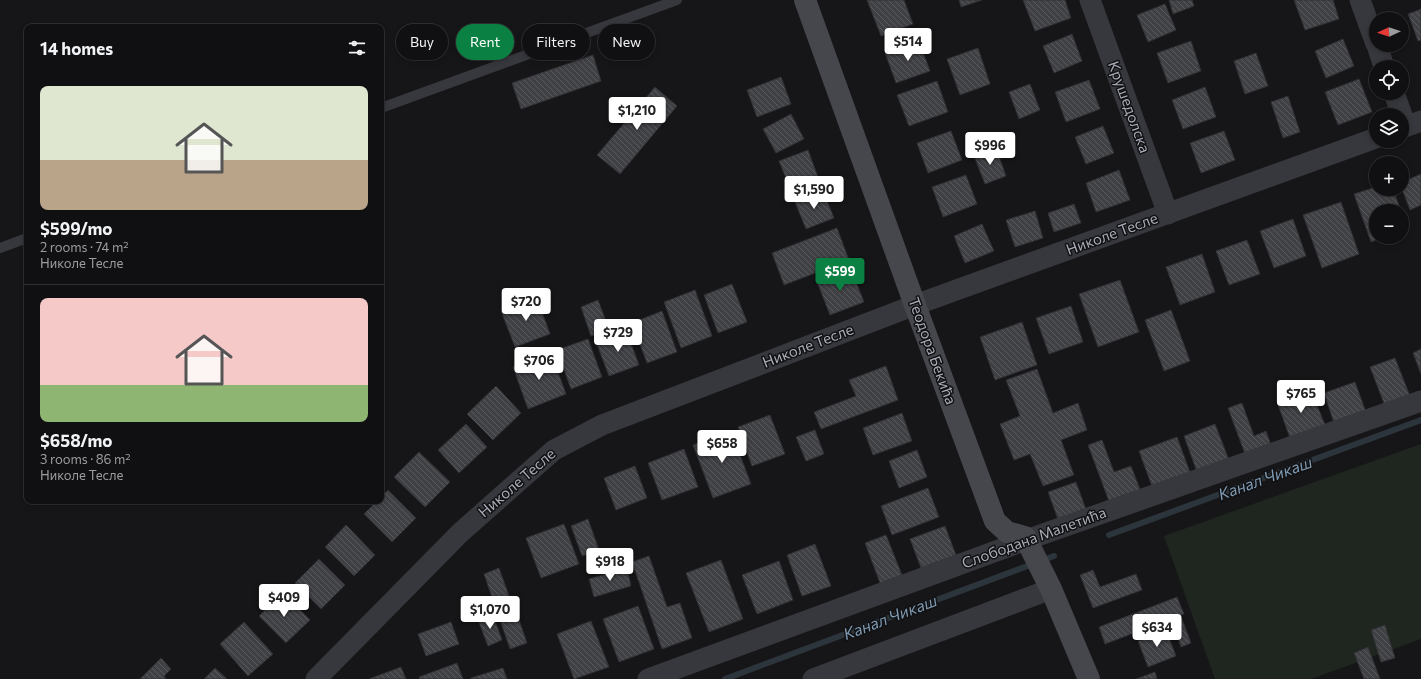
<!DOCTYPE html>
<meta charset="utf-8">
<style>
:root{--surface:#101012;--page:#19191b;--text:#f1f3f6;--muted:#9c9d9f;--line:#303032;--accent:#0b8043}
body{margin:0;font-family:Commissioner,sans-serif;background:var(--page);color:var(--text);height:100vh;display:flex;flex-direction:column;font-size:15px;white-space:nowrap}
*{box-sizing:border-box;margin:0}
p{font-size:13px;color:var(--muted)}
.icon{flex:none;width:22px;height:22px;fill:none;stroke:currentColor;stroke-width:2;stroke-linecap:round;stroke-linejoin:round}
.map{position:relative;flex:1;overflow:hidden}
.drawer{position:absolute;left:24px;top:24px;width:360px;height:480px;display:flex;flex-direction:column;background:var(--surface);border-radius:8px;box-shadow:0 2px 6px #0003,0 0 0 1px var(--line)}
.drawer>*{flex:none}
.top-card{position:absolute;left:396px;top:24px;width:380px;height:36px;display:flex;gap:8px}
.needle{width:26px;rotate:267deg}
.controls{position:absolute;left:1369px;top:12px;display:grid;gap:8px}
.controls a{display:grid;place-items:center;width:40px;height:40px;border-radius:50%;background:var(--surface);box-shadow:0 2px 6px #0003,0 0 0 1px var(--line);font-size:20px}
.price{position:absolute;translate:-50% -34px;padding:0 9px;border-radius:4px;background:#fff;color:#222;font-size:13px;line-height:26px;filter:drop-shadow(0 1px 2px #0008)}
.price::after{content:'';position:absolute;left:50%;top:24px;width:12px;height:9px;margin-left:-6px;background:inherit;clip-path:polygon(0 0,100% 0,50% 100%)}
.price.active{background:var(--accent);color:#fff}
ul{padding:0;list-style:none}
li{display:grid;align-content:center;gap:8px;height:212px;padding:0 16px}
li+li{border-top:1px solid var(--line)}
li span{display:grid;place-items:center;height:124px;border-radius:8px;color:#555}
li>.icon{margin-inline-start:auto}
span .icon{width:72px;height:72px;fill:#fffc;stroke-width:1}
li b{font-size:17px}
h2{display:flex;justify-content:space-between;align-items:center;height:48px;padding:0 16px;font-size:17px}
.chip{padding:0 14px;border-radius:18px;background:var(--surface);box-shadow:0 2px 6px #0003,0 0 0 1px var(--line);font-size:14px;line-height:36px}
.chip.active{background:var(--accent);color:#fff}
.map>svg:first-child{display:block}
.green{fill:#1e261f}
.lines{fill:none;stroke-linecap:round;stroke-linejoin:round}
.stream{stroke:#2c353c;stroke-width:6}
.building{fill:url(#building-back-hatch);stroke:#303034}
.lane{stroke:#37383d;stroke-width:10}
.street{stroke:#37383d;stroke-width:21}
.secondary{stroke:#45474d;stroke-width:22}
.labels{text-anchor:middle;stroke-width:3;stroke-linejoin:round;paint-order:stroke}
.street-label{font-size:15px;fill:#a8adb8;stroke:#111113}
.water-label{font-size:16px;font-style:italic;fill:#7f9bb3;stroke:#111113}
</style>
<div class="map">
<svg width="1421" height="679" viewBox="0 0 1421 679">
<defs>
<pattern id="building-back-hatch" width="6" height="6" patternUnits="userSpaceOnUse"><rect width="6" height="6" fill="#404145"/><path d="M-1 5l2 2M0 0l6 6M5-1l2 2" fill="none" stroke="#595a5e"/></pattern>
</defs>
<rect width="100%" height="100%" fill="#161618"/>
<!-- green -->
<path class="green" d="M1421 444V639L1311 679H1215L1164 536Z"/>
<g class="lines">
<!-- stream -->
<path class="stream" d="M1109 535 1421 420
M725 679 1054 556"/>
</g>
<!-- building -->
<path class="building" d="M867 0H904L913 24 881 36Z
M959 0H982L961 7Z
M1023 0H1065L1071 18 1035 31Z
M1169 0H1192L1194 6 1173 14Z
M1294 0H1333L1339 19 1305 30Z
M1165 4 1176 30 1148 42 1137 15Z
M1421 9V40L1418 41 1408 14Z
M1072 34 1082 61 1054 73 1043 46Z
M1343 39 1354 66 1326 78 1315 51Z
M919 41 930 71 896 83 885 53Z
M1191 41 1201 71 1168 83 1157 53Z
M978 48 990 84 960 95 947 59Z
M1256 53 1268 86 1245 94 1234 61Z
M593 55 601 81 521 109 512 83Z
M781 77 791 104 757 117 747 90Z
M1359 79 1372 112 1338 125 1325 92Z
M1089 80 1100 109 1066 122 1055 92Z
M937 81 948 112 909 126 897 95Z
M1030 84 1040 110 1019 119 1009 92Z
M655 87 677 106 620 174 597 155Z
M1205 87 1216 117 1183 129 1172 100Z
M1288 96 1300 132 1283 138 1271 102Z
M791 114 804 139 776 153 763 129Z
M1103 126 1114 153 1086 164 1075 137Z
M951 131 962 160 928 173 917 143Z
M1224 131 1235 160 1201 173 1190 143Z
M996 148 1006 176 985 184 974 156Z
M808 150 818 177 790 188 779 161Z
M1119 170 1130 200 1096 212 1086 183Z
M1421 174V205L1410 210 1402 189V182Z
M966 175 977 204 943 217 932 187Z
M1376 187V189H1393L1401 211H1376V237H1384L1371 242 1354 194Z
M823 191 834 218 806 229 795 202Z
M1341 202 1359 254 1322 268 1303 215Z
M1074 204 1081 223 1054 232 1048 213Z
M1035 211 1043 238 1015 247 1006 220Z
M1402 214 1407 229 1402 231Z
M1293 219 1306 256 1274 268 1260 231Z
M982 224 994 251 965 263 954 236Z
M837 228 849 260 784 285 772 253Z
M1247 240 1260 274 1229 285 1216 251Z
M1202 254 1215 292 1180 305 1166 267Z
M851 269 864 302 830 315 817 282Z
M1120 280 1139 332 1098 347 1079 294Z
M732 284 747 322 718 333 704 295Z
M695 290 712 336 681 348 664 302Z
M537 298 550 334 515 347 501 311Z
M598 300 609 329 591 336 581 307Z
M1071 306 1083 342 1049 354 1036 318Z
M1171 310 1190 361 1164 371 1145 320Z
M662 311 677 352 647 363 632 323Z
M1022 322 1037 365 995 380 980 337Z
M626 330 639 365 609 376 596 342Z
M588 339 602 377 571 389 557 350Z
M1421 349V374L1413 353Z
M551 353 566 394 528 409 513 367Z
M1395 358 1410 396 1385 406 1370 367Z
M886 366 898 400 821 429 814 412 856 396 849 380Z
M1037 369 1053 413 1078 403 1087 430 1061 440 1074 475 1043 486 1030 454 1014 460 1000 424 1020 416 1006 380Z
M1355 382 1366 412 1334 423 1324 393Z
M496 386 521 413 493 440 467 414Z
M1311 390 1325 425 1290 438 1277 402Z
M1242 403 1254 436 1266 431 1271 445 1245 454 1228 408Z
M902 413 912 441 873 455 863 428Z
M770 415 785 454 752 466 738 427Z
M466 424 487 447 459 473 438 450Z
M1215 424 1229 460 1197 472 1184 436Z
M815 430 824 454 806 461 796 437Z
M731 431 751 484 713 498 693 445Z
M1177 437 1191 475 1153 489 1139 451Z
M1102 440 1114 472 1131 466 1141 492 1110 504 1088 445Z
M684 449 698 487 662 500 648 463Z
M917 450 927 477 899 488 889 461Z
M419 452 450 482 425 507 394 477Z
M635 466 647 498 616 510 604 478Z
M1076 482 1087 512 1059 522 1048 492Z
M928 488 939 517 892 535 881 506Z
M388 490 416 518 392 542 364 514 377 501H381V497Z
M588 519 599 550 582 556 571 526Z
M564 524 579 564 541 578 526 538Z
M346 525 375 555 354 576 325 547Z
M945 526 956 555 921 568 910 539Z
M886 535 902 575 880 583 865 543Z
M815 544 831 586 802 596 787 555Z
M649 556 667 607 680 603 692 638 662 649 632 562Z
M319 559 345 585 321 609 295 583Z
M721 560 743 619 709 632 686 573Z
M779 561 793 600 757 614 742 575Z
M499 568 512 604 496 609 484 574Z
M627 568 631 586 594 597 589 579Z
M1093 570 1100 587 1136 574 1142 590 1093 608 1080 575Z
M283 592 310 620 286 643 259 616Z
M1177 597 1184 614 1105 644 1099 627Z
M638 606 654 649 619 662 603 619Z
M515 608 527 643 510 649 498 614Z
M493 615 502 640 488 646 478 620Z
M1182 619 1191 643 1181 647 1172 623Z
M591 621 609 667 574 679 557 634Z
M244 622 273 654 248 676 220 644Z
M451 622 459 644 426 656 418 634Z
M1385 625 1395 658 1381 662 1371 630Z
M1166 630 1176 656 1148 667 1138 641Z
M1368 647 1380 679H1364L1354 653Z
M161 658 171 669 164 676 166 679H140Z
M457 663 463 679H420L419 677Z
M401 667 406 679H369Z
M215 668 227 679H204Z
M503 668 507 679H471V678Z
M1155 672 1157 679H1136Z"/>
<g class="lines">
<!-- lane -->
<path class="lane" d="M381 108 677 0
M0 248 27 238"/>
<!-- street -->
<path class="street" d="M1090 0 1168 214
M1360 0 1376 44
M1377 45 1384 67
M1394 93 1402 115
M1402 128 1421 121
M316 679 460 533 554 450 602 425 915 305 1376 138
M648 679 1026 540 1421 401
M813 679 1051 589"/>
<!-- secondary -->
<path class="secondary" d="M805 0 915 305 995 521 1007 532 1025 537 1051 589 1089 679"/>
</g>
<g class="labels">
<!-- street labels -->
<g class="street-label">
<text transform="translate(1129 107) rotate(70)" y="5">Крушедолска</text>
<text transform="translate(1112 234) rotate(-20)" y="5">Николе Тесле</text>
<text transform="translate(808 346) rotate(-21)" y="5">Николе Тесле</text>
<text transform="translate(932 351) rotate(70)" y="5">Теодора Бекића</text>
<text transform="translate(517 483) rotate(-41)" y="5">Николе Тесле</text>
<text transform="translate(1034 538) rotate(-20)" y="5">Слободана Малетића</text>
</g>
<!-- water labels -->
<g class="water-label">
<text transform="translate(1265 478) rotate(-20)" y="6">Канал Чикаш</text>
<text transform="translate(890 617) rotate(-21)" y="6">Канал Чикаш</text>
</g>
</g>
</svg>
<div class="controls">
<a><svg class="needle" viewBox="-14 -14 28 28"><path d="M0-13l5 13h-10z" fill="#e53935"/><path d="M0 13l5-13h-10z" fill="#9c9d9f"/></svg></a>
<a><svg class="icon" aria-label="locate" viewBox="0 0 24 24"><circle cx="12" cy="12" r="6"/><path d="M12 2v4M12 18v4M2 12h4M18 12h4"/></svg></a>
<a><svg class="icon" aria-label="layers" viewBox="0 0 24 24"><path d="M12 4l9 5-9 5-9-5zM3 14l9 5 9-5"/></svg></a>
<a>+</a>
<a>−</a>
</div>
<b class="price" style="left:908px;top:62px">$514</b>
<b class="price" style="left:637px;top:131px">$1,210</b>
<b class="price" style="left:990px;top:166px">$996</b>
<b class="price" style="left:814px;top:210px">$1,590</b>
<b class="price active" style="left:840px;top:292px">$599</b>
<b class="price" style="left:526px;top:322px">$720</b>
<b class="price" style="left:618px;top:353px">$729</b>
<b class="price" style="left:539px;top:381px">$706</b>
<b class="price" style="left:1301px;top:414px">$765</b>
<b class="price" style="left:722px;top:464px">$658</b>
<b class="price" style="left:610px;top:582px">$918</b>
<b class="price" style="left:284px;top:618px">$409</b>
<b class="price" style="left:490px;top:630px">$1,070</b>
<b class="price" style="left:1157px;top:648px">$634</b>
<div class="top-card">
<a class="chip">Buy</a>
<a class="chip active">Rent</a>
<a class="chip">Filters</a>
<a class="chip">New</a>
</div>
<section class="drawer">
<h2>14 homes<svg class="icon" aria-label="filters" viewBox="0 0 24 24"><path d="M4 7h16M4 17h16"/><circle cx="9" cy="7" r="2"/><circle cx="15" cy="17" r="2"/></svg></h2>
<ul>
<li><span style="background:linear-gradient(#dfe7d0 60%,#b9a48a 0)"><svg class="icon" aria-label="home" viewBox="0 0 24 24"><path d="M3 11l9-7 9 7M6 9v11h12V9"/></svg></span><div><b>$599/mo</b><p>2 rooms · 74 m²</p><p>Николе Тесле</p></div></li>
<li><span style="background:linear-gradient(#f6c9c9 70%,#8fb573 0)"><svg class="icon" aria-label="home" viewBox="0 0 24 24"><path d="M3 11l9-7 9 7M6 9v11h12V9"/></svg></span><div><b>$658/mo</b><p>3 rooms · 86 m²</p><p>Николе Тесле</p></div></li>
</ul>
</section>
</div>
